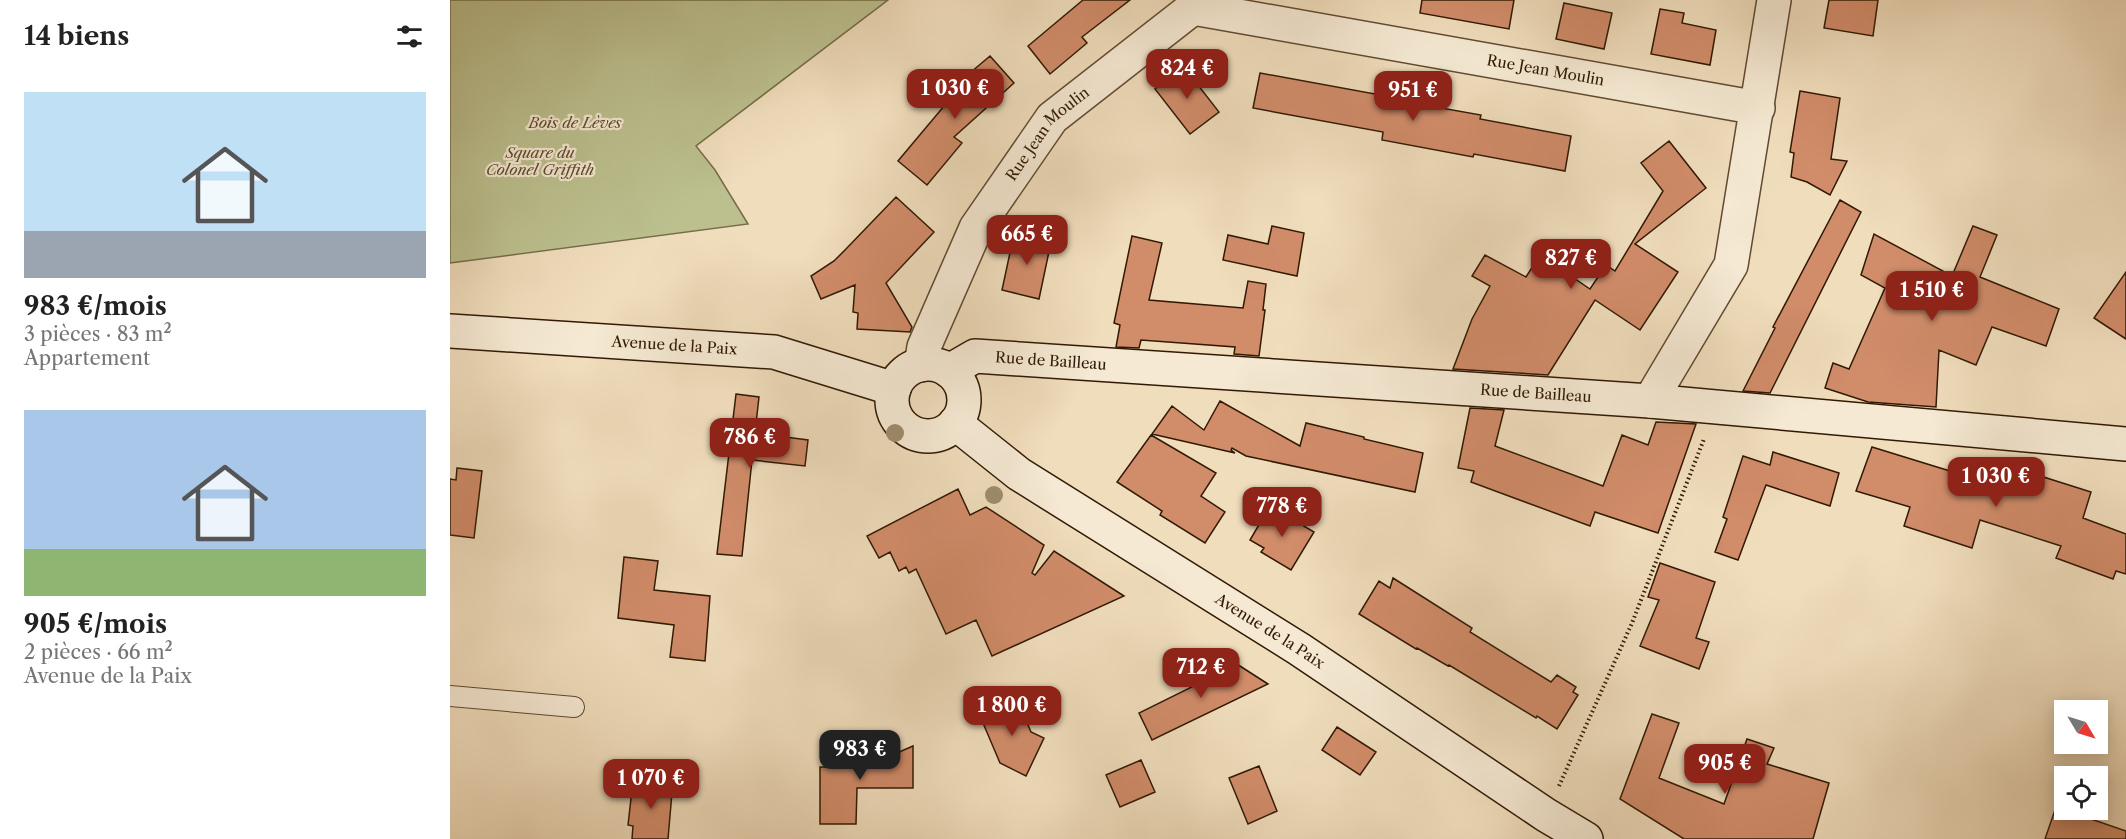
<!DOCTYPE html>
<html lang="fr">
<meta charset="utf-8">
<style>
:root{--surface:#fff;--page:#f6f6f6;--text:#222;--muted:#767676;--accent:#8f2418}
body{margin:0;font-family:"Libre Caslon Text",serif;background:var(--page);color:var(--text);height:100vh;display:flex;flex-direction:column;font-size:22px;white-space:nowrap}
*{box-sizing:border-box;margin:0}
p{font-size:20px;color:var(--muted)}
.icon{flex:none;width:33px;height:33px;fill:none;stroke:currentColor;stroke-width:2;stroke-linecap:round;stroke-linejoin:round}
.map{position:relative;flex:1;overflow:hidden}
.panel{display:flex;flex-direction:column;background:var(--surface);width:450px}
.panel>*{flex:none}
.needle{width:39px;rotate:128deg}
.buttons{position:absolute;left:1604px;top:700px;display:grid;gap:12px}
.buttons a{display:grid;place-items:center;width:54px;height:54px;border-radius:0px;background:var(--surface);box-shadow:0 3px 15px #0003;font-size:30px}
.price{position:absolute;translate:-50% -51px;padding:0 14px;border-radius:12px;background:var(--accent);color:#fff;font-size:20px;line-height:39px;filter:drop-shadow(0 2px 3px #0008)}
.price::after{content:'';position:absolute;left:50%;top:36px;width:18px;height:14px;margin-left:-9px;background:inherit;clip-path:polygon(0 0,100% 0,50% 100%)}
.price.active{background:#222;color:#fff}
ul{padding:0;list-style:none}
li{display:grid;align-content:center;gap:12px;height:318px;padding:0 24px}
li span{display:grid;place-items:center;height:186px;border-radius:0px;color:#555}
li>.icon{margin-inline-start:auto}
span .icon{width:108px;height:108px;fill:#fffc;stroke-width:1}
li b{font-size:26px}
h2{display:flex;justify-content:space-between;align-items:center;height:72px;padding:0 24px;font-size:26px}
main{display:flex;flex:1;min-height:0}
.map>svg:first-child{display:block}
.green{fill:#bcc08f;stroke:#766c4a;stroke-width:1.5}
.building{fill:#d18c6a;stroke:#311904;stroke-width:1.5}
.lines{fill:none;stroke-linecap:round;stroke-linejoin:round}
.lane-casing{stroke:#614a32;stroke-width:22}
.street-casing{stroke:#614a32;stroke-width:36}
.secondary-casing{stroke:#311904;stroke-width:36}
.path{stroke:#311904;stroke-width:4;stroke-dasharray:1.5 3;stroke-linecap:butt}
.lane{stroke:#f5e9d3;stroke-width:20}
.street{stroke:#f5e9d3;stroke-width:33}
.secondary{stroke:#f5e9d3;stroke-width:33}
.tree{fill:#9e8d6e}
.labels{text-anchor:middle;stroke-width:4.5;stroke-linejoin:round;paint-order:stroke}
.street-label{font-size:15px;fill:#311904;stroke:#f5e9d3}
.park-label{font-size:15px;font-style:italic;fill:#5b4b2e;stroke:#f5e9d3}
</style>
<main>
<section class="panel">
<h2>14 biens<svg class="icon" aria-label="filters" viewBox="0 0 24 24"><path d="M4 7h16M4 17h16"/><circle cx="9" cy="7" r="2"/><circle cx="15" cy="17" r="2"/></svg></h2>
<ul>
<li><span style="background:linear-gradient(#bfe0f5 75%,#9aa5b1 0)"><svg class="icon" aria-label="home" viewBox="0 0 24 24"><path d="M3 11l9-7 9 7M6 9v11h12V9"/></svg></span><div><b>983 €/mois</b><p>3 pièces · 83 m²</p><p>Appartement</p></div></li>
<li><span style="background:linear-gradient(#a9c7e8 75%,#8fb573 0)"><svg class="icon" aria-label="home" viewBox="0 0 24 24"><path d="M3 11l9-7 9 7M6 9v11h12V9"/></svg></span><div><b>905 €/mois</b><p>2 pièces · 66 m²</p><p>Avenue de la Paix</p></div></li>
</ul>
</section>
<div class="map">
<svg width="1676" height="839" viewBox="0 0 1676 839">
<rect width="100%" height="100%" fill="#f0ddbc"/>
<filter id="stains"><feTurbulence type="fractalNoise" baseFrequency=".00333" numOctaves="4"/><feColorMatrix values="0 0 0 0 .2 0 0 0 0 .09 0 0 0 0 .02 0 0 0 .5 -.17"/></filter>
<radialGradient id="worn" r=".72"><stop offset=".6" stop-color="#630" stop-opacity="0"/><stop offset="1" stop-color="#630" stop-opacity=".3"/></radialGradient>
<!-- green -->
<path class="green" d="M0 0H438L246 146 265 170 298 224 0 263Z"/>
<!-- building -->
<path class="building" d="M633 0H680L632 37 637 43 600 74 578 46Z
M972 0H1064L1059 29 970 13Z
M1379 0H1428L1423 36 1374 28Z
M1114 3 1162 13 1154 49 1106 39Z
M1210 9 1234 13 1232 23 1266 30 1260 65 1201 54Z
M540 56 564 83 504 137 512 143 477 185 448 161 505 93 501 89Z
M734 67 769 112 740 134 705 89Z
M810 73 947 98 946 100 1031 115 1030 119 1121 136 1115 171 1024 154 1023 157 932 140 933 132 803 108Z
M1350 91 1390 98 1381 159 1397 161 1380 195 1357 182 1341 177 1344 153 1340 152Z
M1219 141 1256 188 1185 244 1228 272 1190 330 1145 300 1098 375 1003 369 1022 319 1040 286 1022 276 1035 255 1076 277 1090 255 1140 289 1156 265 1165 271 1213 191 1191 163Z
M446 197 484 232 436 283 462 327 460 332 407 329 408 313 403 312 405 285 371 299 361 276 384 261 395 250Z
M1390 200 1411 212 1320 393 1293 391 1325 328 1323 327Z
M822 226 854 233 847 276 773 260 778 235 818 244Z
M1523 226 1547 235 1530 277 1609 309 1596 346 1542 327 1526 365 1489 350 1486 407 1418 402 1375 388 1383 363 1399 369 1435 288 1411 275 1424 234 1502 276Z
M564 234 601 242 589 299 552 290Z
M682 236 712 243 699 300 793 308 798 281 816 284 813 310H815L809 356 784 354 785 347 691 340 689 348 666 347 670 325 664 323Z
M1676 272V339L1644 318Z
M286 394 309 397 305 433 358 440 355 466 302 460 292 556 267 554Z
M770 401 850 446 856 423 914 437V439L973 453 965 492 796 456 782 448 781 450 785 453 702 434 722 406 754 430Z
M1020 408 1054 410 1045 446 1153 486 1172 435 1198 445 1206 422 1246 424 1208 533 1145 512 1140 526 1021 482 1024 471 1008 468Z
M701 435 766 473 751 496 775 512 755 543 710 515 712 511 667 482Z
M1422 447 1539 483 1546 462 1641 492 1633 518 1676 534V574L1666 571 1663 579 1606 558 1611 546 1530 520 1522 548 1454 526 1460 507 1406 491Z
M1323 452 1389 473 1380 506 1316 485 1288 560 1265 552 1277 519 1273 517 1293 456 1320 465Z
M7 468 32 471 24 538 0 535V479L6 480Z
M508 489 520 515 536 507 594 545 582 573 585 575 604 551 674 596 542 656 526 620 496 634 466 569 459 573 456 567 449 571 440 552 429 558 417 536Z
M820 506 864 532 841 570 811 552 814 548 800 540Z
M174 557 208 561 204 590 260 596 255 661 220 657 224 625 168 618Z
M1210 563 1265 582 1246 638 1259 642 1249 669 1190 646 1209 600 1198 597Z
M943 578 1022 628 1020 632 1101 682 1107 675 1126 687 1123 692 1128 695 1107 729 1087 716 1086 718 999 665 998 666 967 648 966 649 909 614 929 581 940 588Z
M779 659 818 684 702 740 689 713 762 677 759 669Z
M567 699 581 732 594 738 576 776 550 763 530 716Z
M1202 714 1229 723 1209 778 1274 804 1297 739 1324 748 1317 764 1379 783 1363 839H1234L1170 799Z
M887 727 926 752 910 775 872 750Z
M463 746V788H407L406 824H370V767H389V748H426L431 760Z
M691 760 705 792 670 807 656 775Z
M809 766 827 811 798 824 779 778Z
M195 777 223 781 218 839H182L183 826 178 825 182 790 193 792Z
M1606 807 1676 831V839H1595Z"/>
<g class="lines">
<!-- lane casing -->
<g class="lane-casing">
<path id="lane" d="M0 696 124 707"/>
</g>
<!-- street casing -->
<g class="street-casing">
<g id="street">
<path id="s1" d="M743 8 1308 108"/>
<path id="s2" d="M471 365 474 347 526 228 602 118 753 0"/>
<path d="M1200 401 1281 265 1324 0"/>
</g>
</g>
<!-- secondary casing -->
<g class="secondary-casing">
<g id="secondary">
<path id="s3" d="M0 331 324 352 444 389"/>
<circle cx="478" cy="400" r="36"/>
<path id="s4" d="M499 371 525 356 1200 401 1676 444"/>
<path id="s5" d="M505 423 569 474 849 649 1096 815 1136 839"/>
</g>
</g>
<!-- path -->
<path class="path" d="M1109 786 1182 623 1254 439"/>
<!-- lane -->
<use href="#lane" class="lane"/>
<!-- street -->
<use href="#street" class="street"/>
<!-- secondary -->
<use href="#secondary" class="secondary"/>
</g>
<!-- trees -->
<g class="tree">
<circle cx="445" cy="433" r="9"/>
<circle cx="544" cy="495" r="9"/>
</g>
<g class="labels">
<!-- street labels -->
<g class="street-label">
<text dy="5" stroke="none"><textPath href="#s1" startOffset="358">Rue Jean Moulin</textPath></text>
<text dy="5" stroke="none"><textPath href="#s2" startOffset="267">Rue Jean Moulin</textPath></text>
<text dy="5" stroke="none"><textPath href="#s3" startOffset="225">Avenue de la Paix</textPath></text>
<text dy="5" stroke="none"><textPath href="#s4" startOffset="106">Rue de Bailleau</textPath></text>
<text dy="5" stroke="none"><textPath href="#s4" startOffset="592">Rue de Bailleau</textPath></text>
<text dy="5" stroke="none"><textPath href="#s5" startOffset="378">Avenue de la Paix</textPath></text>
</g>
<!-- park labels -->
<g class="park-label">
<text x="125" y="128">Bois de Lèves</text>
<text x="90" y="158">Square du<tspan x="90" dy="17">Colonel Griffith</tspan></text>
</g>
</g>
<rect width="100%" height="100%" filter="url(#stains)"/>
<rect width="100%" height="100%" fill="url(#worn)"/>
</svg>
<div class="buttons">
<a><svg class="needle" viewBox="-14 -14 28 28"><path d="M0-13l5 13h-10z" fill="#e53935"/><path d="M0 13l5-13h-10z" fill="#767676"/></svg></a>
<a><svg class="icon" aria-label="locate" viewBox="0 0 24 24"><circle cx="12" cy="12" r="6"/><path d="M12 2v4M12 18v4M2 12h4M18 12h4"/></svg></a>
</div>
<b class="price" style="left:737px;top:100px">824 €</b>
<b class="price" style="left:505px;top:120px">1 030 €</b>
<b class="price" style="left:963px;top:122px">951 €</b>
<b class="price" style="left:577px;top:266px">665 €</b>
<b class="price" style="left:1121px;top:290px">827 €</b>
<b class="price" style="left:1482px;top:322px">1 510 €</b>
<b class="price" style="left:300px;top:469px">786 €</b>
<b class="price" style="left:1546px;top:508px">1 030 €</b>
<b class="price" style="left:832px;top:538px">778 €</b>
<b class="price" style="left:751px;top:699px">712 €</b>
<b class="price" style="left:562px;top:737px">1 800 €</b>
<b class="price active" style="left:410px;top:781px">983 €</b>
<b class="price" style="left:1275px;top:795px">905 €</b>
<b class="price" style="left:201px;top:810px">1 070 €</b>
</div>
</main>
